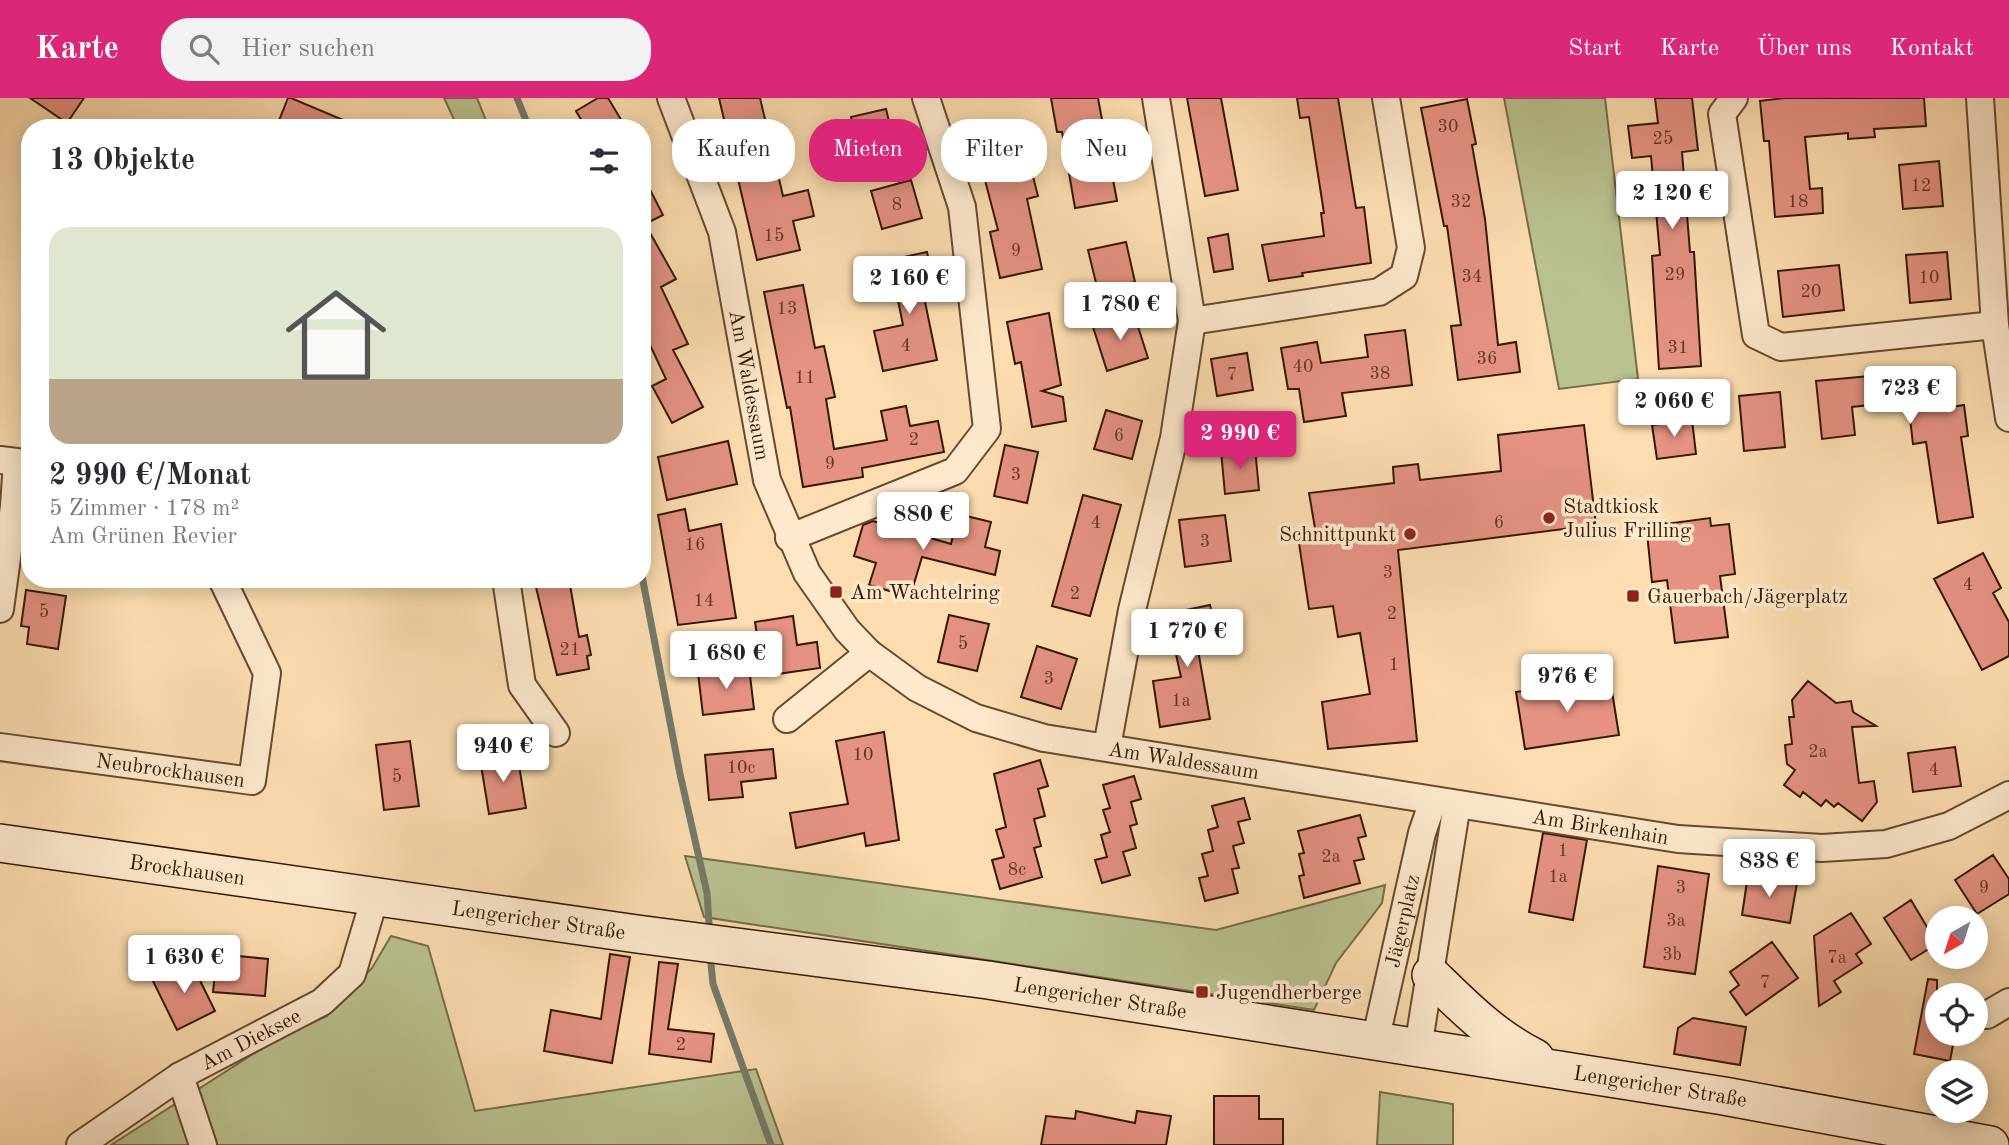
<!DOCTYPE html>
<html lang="de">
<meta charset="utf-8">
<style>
:root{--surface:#fff;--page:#f2f2f3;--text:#2b2b33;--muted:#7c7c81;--accent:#db2777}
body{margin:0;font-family:"Old Standard TT",serif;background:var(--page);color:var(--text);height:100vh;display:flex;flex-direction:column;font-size:26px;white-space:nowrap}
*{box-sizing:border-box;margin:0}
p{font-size:23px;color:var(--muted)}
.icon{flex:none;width:38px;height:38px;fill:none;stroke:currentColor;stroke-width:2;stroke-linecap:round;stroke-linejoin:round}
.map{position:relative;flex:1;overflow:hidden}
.details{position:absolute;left:21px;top:21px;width:630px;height:469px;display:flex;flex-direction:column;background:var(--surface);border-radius:28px;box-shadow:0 4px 18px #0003}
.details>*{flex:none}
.guide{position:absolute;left:672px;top:21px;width:665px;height:63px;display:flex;gap:14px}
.needle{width:46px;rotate:219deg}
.controls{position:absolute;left:1925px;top:808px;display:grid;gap:14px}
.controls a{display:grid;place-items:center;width:63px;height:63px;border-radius:50%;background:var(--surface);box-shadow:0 4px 18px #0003;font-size:35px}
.price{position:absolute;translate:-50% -60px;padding:0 16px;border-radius:7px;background:#fff;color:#222;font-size:23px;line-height:46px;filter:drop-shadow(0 2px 4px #0008)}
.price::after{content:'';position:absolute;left:50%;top:42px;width:21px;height:16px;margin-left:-10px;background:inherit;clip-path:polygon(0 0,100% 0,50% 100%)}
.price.active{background:var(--accent);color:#fff}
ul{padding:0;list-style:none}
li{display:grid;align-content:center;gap:14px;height:371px;padding:0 28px}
li span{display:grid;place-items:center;height:217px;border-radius:21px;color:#555}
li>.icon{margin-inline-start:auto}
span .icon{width:126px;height:126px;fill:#fffc;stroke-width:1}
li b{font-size:30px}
h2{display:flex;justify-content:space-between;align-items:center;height:84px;padding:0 28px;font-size:30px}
.chip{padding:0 24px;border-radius:28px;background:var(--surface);box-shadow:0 4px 18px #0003;font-size:24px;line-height:63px}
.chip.active{background:var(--accent);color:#fff}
header{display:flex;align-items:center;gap:42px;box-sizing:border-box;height:98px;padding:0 35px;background:var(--accent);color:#fff}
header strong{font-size:33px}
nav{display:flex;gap:38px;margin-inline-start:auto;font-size:24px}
.search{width:490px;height:63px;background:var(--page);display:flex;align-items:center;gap:18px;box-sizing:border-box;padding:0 24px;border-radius:28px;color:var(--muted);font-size:26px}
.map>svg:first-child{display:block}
.green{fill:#bac290;stroke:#786d4a;stroke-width:2}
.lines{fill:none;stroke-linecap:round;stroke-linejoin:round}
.stream{stroke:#757a68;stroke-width:7}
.building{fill:#e59282;stroke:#351803;stroke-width:2}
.street-casing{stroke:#67492e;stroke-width:30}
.secondary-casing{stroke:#351803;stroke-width:40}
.street{stroke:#fee9cc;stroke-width:26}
.secondary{stroke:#fee9cc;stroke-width:37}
.poi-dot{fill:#8f2418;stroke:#fee9cc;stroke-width:2.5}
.labels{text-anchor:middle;stroke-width:7;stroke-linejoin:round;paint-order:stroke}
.number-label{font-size:18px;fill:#613623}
.street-label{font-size:21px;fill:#351803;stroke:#fee9cc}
.poi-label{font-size:21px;fill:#351803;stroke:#fee9cc;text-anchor:start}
</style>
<header>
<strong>Karte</strong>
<div class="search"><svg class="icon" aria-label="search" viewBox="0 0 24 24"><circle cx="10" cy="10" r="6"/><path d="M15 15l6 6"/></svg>Hier suchen</div>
<nav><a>Start</a><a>Karte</a><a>Über uns</a><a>Kontakt</a></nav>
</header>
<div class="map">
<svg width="2009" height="1047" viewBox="0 0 2009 1047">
<rect width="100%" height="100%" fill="#fdddb0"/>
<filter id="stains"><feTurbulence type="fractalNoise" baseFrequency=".00286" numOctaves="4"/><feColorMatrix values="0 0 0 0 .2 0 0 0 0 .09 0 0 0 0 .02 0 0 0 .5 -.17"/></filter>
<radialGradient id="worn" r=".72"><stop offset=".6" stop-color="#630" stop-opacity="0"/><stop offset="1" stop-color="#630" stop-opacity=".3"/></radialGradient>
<!-- green -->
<path class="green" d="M444 0H477L489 30H458Z
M1504 0H1605L1638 281 1559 291Z
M685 758 1216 832 1385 787 1382 805 1336 865 1314 912 704 819Z
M391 838 428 848 475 1013 756 971 783 1047H111L278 940 327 918 372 870Z
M1380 994 1453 1006V1047H1377Z"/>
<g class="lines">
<!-- stream -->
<path class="stream" d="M517 0 529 30
M642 478 680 676 707 795 709 825
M711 866 713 886 771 1047"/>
</g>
<!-- building -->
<path class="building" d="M30 0H84L67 25Z
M288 0H291L362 30H276Z
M598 0H608L626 30H586L576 13Z
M719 0H760L783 98 808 92 814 118 793 123 800 152 757 162Z
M1051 0H1098L1117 103 1075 110 1062 34H1057Z
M1187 0H1221L1238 92 1205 98Z
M1297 0H1338L1356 110 1364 109 1371 165 1302 175 1303 178 1269 183 1262 147 1324 138 1321 115H1324L1309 19 1300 20Z
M1655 0H1692L1698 52 1682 54 1690 154H1694L1701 268 1659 271 1652 158 1660 157 1651 58 1632 60 1628 28 1658 25Z
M1785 0H1924L1926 28 1874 31 1875 39 1848 41V35L1805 39 1810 91 1822 90 1823 115 1775 119 1769 43H1764L1760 3Z
M1467 1 1476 46 1472 47 1485 121 1498 247 1516 244 1520 274 1458 282 1451 228 1461 227 1447 128H1444L1421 10Z
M886 11 896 52 861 60 851 19Z
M1026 51 1038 98 1027 101 1042 171 1000 180 990 134 998 132 980 63Z
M1939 63 1943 108 1903 111 1899 67Z
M642 76 663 117 645 126 676 181 661 189 688 246 673 252 703 309 672 325 652 288 666 281 642 230Z
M911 82 922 120 882 131 871 93Z
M1228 136 1233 171 1214 174 1208 140Z
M1126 144 1135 184 1098 193 1088 152Z
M927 154 936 196 924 199 937 262 883 273 874 233 903 227 890 162Z
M1947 154 1951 201 1910 205 1906 157Z
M1839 167 1844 212 1783 219 1778 173Z
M803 187 815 250 824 248 835 299 826 301 834 351 887 342 881 313 906 308 910 328 938 323 944 354 862 370 863 379 803 389 790 309 787 310 764 194Z
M1049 215 1061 287 1042 293 1063 299 1066 323 1032 329 1021 264 1015 266 1007 224Z
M1134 216 1148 260 1107 273 1093 229Z
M1405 232 1412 287 1342 295 1346 318 1304 324 1299 291H1288L1281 250 1317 244 1321 265 1368 259 1365 237Z
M1247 255 1253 292 1217 298 1211 261Z
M1946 271 1951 309 1964 307 1968 338 1961 339 1973 419 1938 425 1926 344 1913 346 1908 303 1852 309 1855 337 1822 341 1816 283Z
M1780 294 1785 349 1744 353 1739 298Z
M1106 312 1142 323 1132 361 1094 351Z
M1692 322 1696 356 1657 361 1652 327Z
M1584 327 1596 427 1398 452 1417 643 1328 651 1322 604 1370 596 1360 535 1338 539 1333 508 1309 511 1299 445 1317 442 1309 395 1394 385 1393 369 1418 366 1420 382 1501 373 1498 337Z
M728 343 737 386 667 402 658 359Z
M1005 347 1038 354 1027 405 994 398Z
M1255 350 1259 392 1225 396 1221 353Z
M1083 397 1121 407 1090 518 1052 508Z
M685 411 689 433 721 426 736 520 678 527 658 417Z
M958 416 991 424 985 449 1000 453 995 477 922 459 910 499 869 487 876 465 854 458 863 427 873 423 951 446Z
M1225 417 1231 463 1185 469 1179 422Z
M1710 420 1711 428 1729 426 1735 476 1720 478 1728 539 1675 545 1667 482 1652 484 1647 435 1667 432 1665 426Z
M1983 455 2001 490 1993 495 2009 524V558L1982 572 1934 481Z
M534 481H569L579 539 587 537 591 557 587 558 589 571 557 577Z
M26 492 66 498 58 551 27 546 29 529 21 528Z
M1210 507 1219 548 1198 552 1210 621 1160 629 1153 583 1181 579 1167 516Z
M949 517 989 526 977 573 938 564Z
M793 518 797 547 817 544 820 570 763 578 755 524Z
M1037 548 1077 561 1061 611 1021 599Z
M749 569 754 611 703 617 698 575Z
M1610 581 1619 637 1525 651 1516 594Z
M1808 583 1836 605 1851 603 1853 614 1876 628 1852 629 1859 685 1874 683 1877 704 1862 723 1838 705 1834 709 1826 702 1821 708 1803 694 1800 699 1784 687 1795 672 1787 666 1785 647 1792 646 1789 619H1794L1792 602Z
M884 634 899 742 866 748 864 735 796 750 790 715 848 706 836 643Z
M410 643 419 708 384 712 376 647Z
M1955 649 1961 688 1913 694 1908 655Z
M773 651 776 680 741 684 743 699 709 702 705 657Z
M517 655 526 710 489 716 480 661Z
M1040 662 1048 688 1038 691 1045 718 1034 721 1041 748 1034 750 1042 779 1000 791 992 762 1004 759 996 732 1006 729 994 676Z
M1134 678 1141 701 1131 704 1137 726 1130 728 1136 750 1123 754 1130 777 1102 785 1095 762 1107 759 1101 737 1110 734 1103 712 1110 710 1103 687Z
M1244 700 1250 721 1238 724 1244 745 1233 748 1239 770 1232 771 1238 795 1205 803 1199 780 1208 778 1202 756 1213 753 1208 732 1218 729 1212 708Z
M1360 717 1366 738 1358 740 1364 761 1354 763 1360 785 1304 800 1299 778 1304 777 1299 756 1304 755 1298 733Z
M1543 735 1587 742 1573 822 1529 814Z
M1993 757 2009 781V796L1977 816 1955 782Z
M1658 768 1709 776 1695 876 1644 869Z
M1748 777 1797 785 1790 825 1742 817Z
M1911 802 1937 846 1911 862 1884 820Z
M1851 815 1871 846 1856 856 1862 865 1834 883 1841 894 1819 908 1814 838Z
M1772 844 1798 880 1746 917 1730 894 1739 887 1730 874Z
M217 856 268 861 265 898 213 894Z
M610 856 630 859 612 965 544 953 551 912 601 921Z
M190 862 215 913 177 932 152 881Z
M659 864 678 866 668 931 714 936 711 964 649 956Z
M1928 881 1937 882V936H1955L1950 963 1914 956Z
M1693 920 1746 929 1740 967 1674 956 1678 930Z
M1214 998H1259V1021H1283V1047H1214Z
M1076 1013 1135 1025 1137 1013 1171 1018 1166 1047H1041L1046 1018 1075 1021Z"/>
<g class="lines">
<!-- street casing -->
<g class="street-casing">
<g id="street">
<path id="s1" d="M671 0 722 134 767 382 807 475 847 532 869 555 917 590 976 620 1044 640 1678 741 1822 750 1886 746 1949 728 2009 697"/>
<path d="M1734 0 1722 16 1756 237 1781 249 1995 227"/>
<path d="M1980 0 1995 227 2009 320"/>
<path d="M1192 223 1379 194 1404 178 1411 150 1386 0"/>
<path d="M0 362 17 364 14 408"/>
<path d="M789 440 955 373 987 331 962 109 926 0"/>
<path d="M506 481 522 587 556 635"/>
<path d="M0 511 14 408 30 409"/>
<path d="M787 621 869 555"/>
<path id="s2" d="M0 649 252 683 267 575 222 481"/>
<path d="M1107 649 1132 512 1174 340 1192 223 1156 0"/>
<path d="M1987 917 2009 904"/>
<path id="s3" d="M1375 944 1422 735 1433 703"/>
<path d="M1418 950 1457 706"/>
<path d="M180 978 203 1047"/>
<path id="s4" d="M80 1047 180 978 322 904 352 876 375 799"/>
</g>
</g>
<!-- secondary casing -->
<g class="secondary-casing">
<g id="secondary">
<path id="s5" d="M0 745 637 836 988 882 1724 998 1990 1047"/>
<path d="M1431 877C1464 909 1493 939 1535 960"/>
</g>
</g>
<!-- street -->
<use href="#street" class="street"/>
<!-- secondary -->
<use href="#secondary" class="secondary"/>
</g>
<!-- markers -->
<g class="poi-dot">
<circle cx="1549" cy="420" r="7"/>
<circle cx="1410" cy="436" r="7"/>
<rect x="829" y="487" width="14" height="14" rx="3.5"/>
<rect x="1626" y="491" width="14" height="14" rx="3.5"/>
<rect x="1195" y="887" width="14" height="14" rx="3.5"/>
</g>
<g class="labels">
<!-- number labels -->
<g class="number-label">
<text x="1448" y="34">30</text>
<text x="1663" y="46">25</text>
<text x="1921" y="93">12</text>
<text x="1461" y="109">32</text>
<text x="1798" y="109">18</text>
<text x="897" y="112">8</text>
<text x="774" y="143">15</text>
<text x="1016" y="158">9</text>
<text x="1675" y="182">29</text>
<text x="1472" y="184">34</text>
<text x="1929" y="185">10</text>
<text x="1811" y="199">20</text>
<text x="787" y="216">13</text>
<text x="906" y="253">4</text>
<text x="1678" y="255">31</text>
<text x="1487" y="266">36</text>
<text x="1303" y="274">40</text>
<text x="1380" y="281">38</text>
<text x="1232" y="282">7</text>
<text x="805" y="285">11</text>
<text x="1119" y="343">6</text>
<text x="914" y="347">2</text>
<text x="830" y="371">9</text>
<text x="1016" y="382">3</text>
<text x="1096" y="430">4</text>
<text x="1499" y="430">6</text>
<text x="1205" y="449">3</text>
<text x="695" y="452">16</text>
<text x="1388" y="480">3</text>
<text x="1968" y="492">4</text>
<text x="1075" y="501">2</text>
<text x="704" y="508">14</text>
<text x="44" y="519">5</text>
<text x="1392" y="521">2</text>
<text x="963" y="551">5</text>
<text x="570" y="557">21</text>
<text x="1394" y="572">1</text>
<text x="1049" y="586">3</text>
<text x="1181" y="608">1a</text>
<text x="1818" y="659">2a</text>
<text x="863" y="662">10</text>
<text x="741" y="675">10c</text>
<text x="1934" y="677">4</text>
<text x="397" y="684">5</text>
<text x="1563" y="758">1</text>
<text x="1331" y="764">2a</text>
<text x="1017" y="777">8c</text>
<text x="1558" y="784">1a</text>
<text x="1681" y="795">3</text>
<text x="1984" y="795">9</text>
<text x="1676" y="828">3a</text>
<text x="1672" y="862">3b</text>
<text x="1837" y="865">7a</text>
<text x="1765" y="890">7</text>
<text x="681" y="952">2</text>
</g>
<!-- street labels -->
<g class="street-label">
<text dy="7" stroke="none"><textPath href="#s1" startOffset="299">Am Waldessaum</textPath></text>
<text dy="7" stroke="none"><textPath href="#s1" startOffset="936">Am Waldessaum</textPath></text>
<text dy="7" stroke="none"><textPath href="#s2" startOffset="172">Neubrockhausen</textPath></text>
<text dy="7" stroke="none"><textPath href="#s1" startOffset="1358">Am Birkenhain</textPath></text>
<text dy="7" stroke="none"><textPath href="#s5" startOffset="189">Brockhausen</textPath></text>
<text dy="7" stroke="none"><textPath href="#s5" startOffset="544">Lengericher Straße</textPath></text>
<text dy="7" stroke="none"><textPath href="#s3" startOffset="124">Jägerplatz</textPath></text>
<text dy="7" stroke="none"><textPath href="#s5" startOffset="1111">Lengericher Straße</textPath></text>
<text dy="7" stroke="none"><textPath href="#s4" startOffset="201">Am Dieksee</textPath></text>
<text dy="7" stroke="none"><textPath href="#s5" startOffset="1678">Lengericher Straße</textPath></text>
</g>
<!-- poi labels -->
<g class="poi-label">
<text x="1563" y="415">Stadtkiosk<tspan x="1563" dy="24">Julius Frilling</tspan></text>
<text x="1396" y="443" text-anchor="end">Schnittpunkt</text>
<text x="850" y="501">Am Wachtelring</text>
<text x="1647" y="505">Gauerbach/Jägerplatz</text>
<text x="1216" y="901">Jugendherberge</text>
</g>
</g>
<rect width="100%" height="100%" filter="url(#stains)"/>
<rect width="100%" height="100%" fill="url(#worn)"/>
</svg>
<div class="controls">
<a><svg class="needle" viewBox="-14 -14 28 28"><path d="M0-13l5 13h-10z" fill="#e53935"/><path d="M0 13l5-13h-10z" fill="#7c7c81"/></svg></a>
<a><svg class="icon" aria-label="locate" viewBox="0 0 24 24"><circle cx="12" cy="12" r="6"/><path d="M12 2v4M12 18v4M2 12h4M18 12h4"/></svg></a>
<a><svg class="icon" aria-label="layers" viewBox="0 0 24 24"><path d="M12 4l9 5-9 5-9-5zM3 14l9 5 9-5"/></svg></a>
</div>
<b class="price" style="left:1672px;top:133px">2 120 €</b>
<b class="price" style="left:909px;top:218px">2 160 €</b>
<b class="price" style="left:1120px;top:244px">1 780 €</b>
<b class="price" style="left:1910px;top:328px">723 €</b>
<b class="price" style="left:1674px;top:341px">2 060 €</b>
<b class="price active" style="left:1240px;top:373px">2 990 €</b>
<b class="price" style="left:923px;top:454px">880 €</b>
<b class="price" style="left:1187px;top:571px">1 770 €</b>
<b class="price" style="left:726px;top:593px">1 680 €</b>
<b class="price" style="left:1567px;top:616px">976 €</b>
<b class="price" style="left:503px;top:686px">940 €</b>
<b class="price" style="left:1769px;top:801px">838 €</b>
<b class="price" style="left:184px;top:897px">1 630 €</b>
<div class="guide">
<a class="chip">Kaufen</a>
<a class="chip active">Mieten</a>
<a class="chip">Filter</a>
<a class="chip">Neu</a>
</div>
<section class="details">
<h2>13 Objekte<svg class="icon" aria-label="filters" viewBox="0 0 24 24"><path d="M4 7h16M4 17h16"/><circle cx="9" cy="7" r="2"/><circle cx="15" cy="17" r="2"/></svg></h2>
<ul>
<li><span style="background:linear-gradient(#dfe7d0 70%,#b9a48a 0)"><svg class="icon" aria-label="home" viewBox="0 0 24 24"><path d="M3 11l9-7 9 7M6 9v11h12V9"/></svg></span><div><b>2 990 €/Monat</b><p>5 Zimmer · 178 m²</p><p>Am Grünen Revier</p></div></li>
</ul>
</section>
</div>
